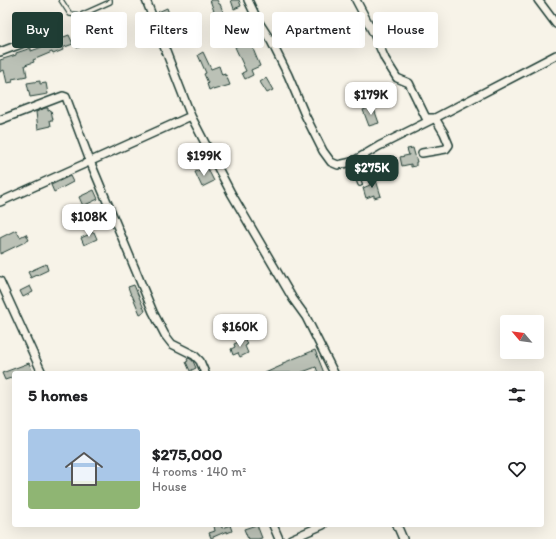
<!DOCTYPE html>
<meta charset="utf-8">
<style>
:root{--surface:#fff;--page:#f2f2f2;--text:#202124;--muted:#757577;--line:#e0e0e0;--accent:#1f3d34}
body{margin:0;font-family:Itim,sans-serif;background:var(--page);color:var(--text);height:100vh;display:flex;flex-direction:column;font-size:15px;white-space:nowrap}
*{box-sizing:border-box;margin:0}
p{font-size:13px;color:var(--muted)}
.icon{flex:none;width:22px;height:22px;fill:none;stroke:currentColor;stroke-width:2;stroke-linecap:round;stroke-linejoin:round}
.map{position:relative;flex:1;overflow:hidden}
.side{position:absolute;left:12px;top:371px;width:532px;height:156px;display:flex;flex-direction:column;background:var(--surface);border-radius:4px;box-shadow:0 4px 16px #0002}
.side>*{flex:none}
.top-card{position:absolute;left:12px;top:12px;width:532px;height:36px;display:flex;gap:8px}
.needle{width:26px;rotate:299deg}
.buttons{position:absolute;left:500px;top:315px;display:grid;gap:8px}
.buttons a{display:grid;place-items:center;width:44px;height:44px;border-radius:4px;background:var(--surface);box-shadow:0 4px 16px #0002;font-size:20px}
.price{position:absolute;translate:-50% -34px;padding:0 9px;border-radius:8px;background:#fff;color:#222;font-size:13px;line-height:26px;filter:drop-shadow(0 1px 2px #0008)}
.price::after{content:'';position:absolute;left:50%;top:24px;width:12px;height:9px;margin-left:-6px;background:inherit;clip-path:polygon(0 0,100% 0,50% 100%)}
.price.active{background:var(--accent);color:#fff}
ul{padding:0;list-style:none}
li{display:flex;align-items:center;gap:12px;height:100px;padding:0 16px}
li+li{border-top:1px solid var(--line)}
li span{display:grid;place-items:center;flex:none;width:112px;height:80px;border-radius:4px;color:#555}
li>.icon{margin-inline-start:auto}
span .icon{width:48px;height:48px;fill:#fffc;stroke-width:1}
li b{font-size:17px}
h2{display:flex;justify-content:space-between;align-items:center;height:48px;padding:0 16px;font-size:17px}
.chip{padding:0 14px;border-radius:4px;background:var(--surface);box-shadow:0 4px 16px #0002;font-size:14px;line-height:36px}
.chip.active{background:var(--accent);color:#fff}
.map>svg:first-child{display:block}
.building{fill:#bbc1b6;stroke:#1f3d34}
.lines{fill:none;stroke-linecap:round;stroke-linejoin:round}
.lane-casing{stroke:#1f3d34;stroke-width:6}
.street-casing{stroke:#1f3d34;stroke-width:10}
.lane{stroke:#f7f3e8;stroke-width:3.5}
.street{stroke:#f7f3e8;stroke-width:7}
</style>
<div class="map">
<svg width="556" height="539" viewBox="0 0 556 539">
<rect width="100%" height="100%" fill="#f7f3e8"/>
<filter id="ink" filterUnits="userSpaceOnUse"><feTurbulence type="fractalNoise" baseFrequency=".025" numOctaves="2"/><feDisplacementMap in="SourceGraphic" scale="8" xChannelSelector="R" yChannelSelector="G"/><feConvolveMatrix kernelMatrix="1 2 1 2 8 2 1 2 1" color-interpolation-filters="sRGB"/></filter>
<g filter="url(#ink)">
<!-- building -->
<path class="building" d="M210 0H217L219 4H220L224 14 216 17Z
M231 0H239L241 6 234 9Z
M167 8 172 22 164 26 158 12Z
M114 21 118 32 83 43 84 45 77 48 73 41 86 34 84 30Z
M242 28 244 34 248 33 256 47 253 49 260 66 251 70 253 75 245 79 242 73 246 71 235 47 241 44 235 31Z
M60 35 61 38 69 35 73 44 62 48 63 50 53 54 52 52 33 60 34 62 25 65 27 76 12 79 13 82 7 83 4 70 0 72V60L16 55V53L31 48V51L42 47 41 45 46 43 45 41Z
M203 52 211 69 219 66 222 75 225 74V76L226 75 230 85 213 90V88L209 90 207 84 208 83 204 74 206 73 198 55Z
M266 78 273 90 267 93 260 82Z
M40 81V84L46 83 48 94 30 97 27 83Z
M373 106 379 123 369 126 363 110Z
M45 108H48V111L51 110 53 120H50L51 126 38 129 36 112Z
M413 148 417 162H416V166L411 167V164L402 166 400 157 409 155 407 149Z
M207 167 214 181 202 187 195 172Z
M70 176 73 182 54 192 51 185Z
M375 177 381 196 374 198V195L366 198 363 188 370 185 367 179Z
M94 190 98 199 83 206 79 197Z
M16 230 20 237 26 234 29 240 0 254V238Z
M94 232 97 239 84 245 81 238Z
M46 264 48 270 31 278 28 272Z
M134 285 145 311H144V312L140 314 132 295H131L128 287Z
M30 286 33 292 23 297 20 291Z
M245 339 247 345 245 346 248 353 240 357 238 353 233 355 231 349 235 347 234 344Z
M315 350 324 373H318L316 367 300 373H265L283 365V363Z
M189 358 193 361 196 368 190 371 186 362 188 361 187 359Z
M29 363 33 373H14V377L5 380 2 373Z
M217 525H221L222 528 230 525 232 531 227 533V531L211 538 209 533 215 531 214 526Z
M256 525H257L262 538 258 539H248L244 529Z"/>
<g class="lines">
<!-- lane casing -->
<g class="lane-casing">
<path id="lane" d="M61 0 70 14 81 15 110 2V0
M352 162 360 184"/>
</g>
<!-- street casing -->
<g class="street-casing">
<path id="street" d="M146 0 191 116 231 193 293 299 306 317 334 373
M248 0 258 21 271 41 288 75 305 115 323 151 331 162 338 165 352 162 379 146 435 118 556 55
M356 0 375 36 385 59 397 78 409 83 426 118H435L444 133 449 145 446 149 422 153
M538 0 556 24
M0 52 55 31
M0 120 63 96 66 97 90 161 153 312 165 335 172 344 194 355 200 361 205 373
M0 202 191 116
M0 281 42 373
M273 525 279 539
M397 525 403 539
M291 539 323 525"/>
</g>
<!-- lane -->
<use href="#lane" class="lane"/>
<!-- street -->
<use href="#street" class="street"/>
</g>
</g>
</svg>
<div class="buttons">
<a><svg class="needle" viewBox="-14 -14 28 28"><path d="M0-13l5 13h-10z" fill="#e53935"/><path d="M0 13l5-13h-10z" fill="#757577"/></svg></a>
</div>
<b class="price" style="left:371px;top:116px">$179K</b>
<b class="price" style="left:204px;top:177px">$199K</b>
<b class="price active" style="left:372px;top:189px">$275K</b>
<b class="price" style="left:89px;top:238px">$108K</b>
<b class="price" style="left:240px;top:348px">$160K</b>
<div class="top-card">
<a class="chip active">Buy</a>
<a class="chip">Rent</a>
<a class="chip">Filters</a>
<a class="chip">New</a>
<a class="chip">Apartment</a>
<a class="chip">House</a>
</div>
<section class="side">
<h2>5 homes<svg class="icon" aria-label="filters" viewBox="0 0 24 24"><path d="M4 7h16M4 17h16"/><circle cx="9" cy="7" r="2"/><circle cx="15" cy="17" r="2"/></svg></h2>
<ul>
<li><span style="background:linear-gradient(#a9c7e8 65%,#8fb573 0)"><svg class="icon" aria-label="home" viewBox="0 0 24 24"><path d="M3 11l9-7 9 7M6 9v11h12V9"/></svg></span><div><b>$275,000</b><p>4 rooms · 140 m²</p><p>House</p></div><svg class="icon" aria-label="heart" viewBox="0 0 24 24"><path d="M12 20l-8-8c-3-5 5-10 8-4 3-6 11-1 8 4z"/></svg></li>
</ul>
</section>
</div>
